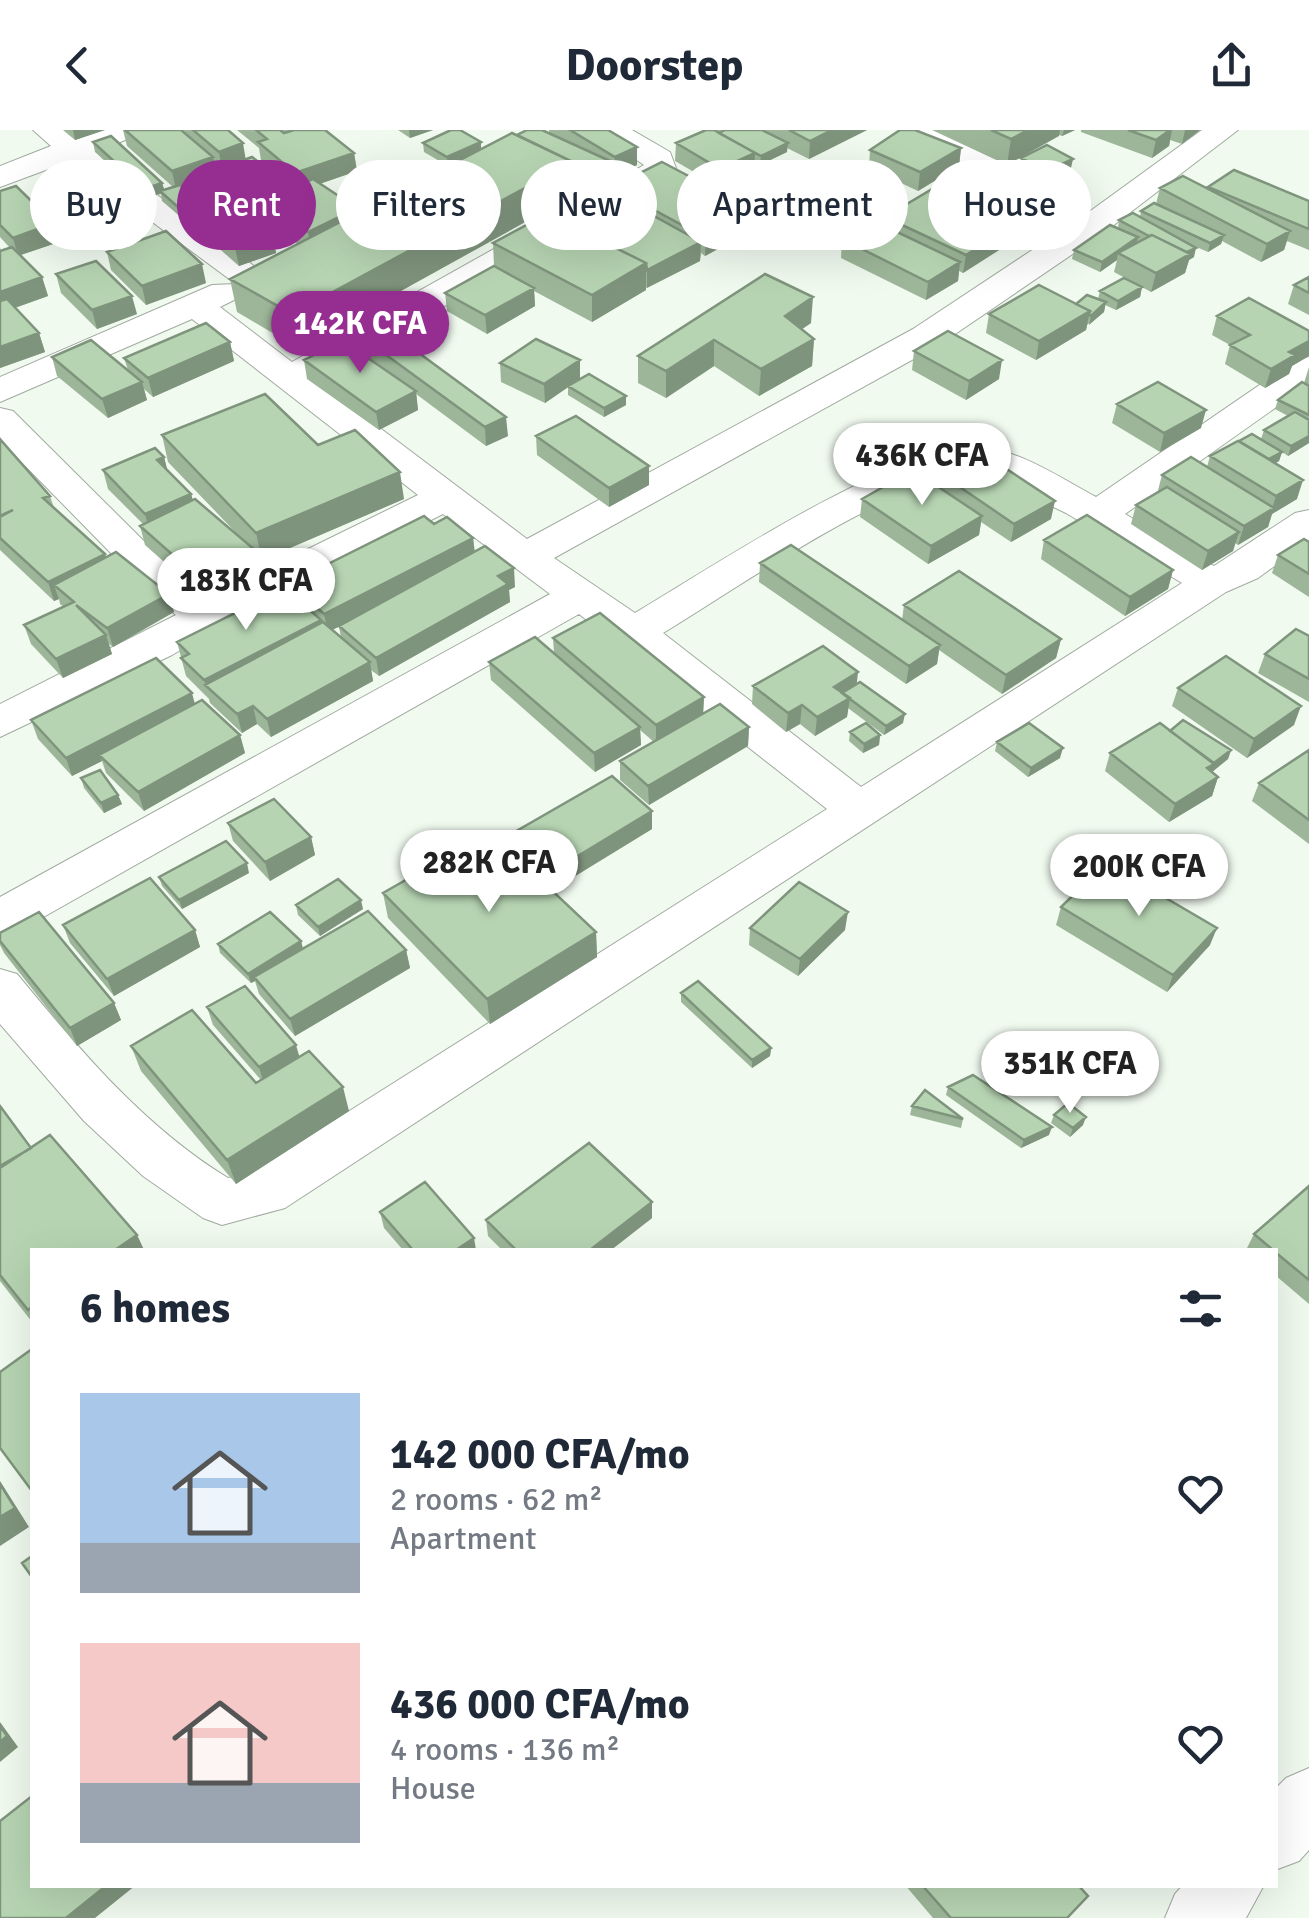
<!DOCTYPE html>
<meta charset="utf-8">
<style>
:root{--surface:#fff;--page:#f6f6f7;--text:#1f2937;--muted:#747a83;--accent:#962e92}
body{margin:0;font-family:Signika,sans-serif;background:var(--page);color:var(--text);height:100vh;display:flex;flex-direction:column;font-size:38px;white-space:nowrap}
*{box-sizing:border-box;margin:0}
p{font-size:32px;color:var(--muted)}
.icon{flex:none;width:55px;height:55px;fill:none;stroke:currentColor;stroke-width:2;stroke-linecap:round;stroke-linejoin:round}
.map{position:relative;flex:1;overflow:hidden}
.details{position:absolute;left:30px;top:1118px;width:1248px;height:640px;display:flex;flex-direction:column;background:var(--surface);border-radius:0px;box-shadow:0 10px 40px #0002}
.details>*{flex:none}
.banner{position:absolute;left:30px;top:30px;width:1250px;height:90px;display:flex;gap:20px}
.price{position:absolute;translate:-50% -85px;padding:0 22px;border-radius:35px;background:#fff;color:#222;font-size:32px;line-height:65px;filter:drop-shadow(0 2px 5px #0008)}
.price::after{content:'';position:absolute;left:50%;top:60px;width:30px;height:22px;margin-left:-15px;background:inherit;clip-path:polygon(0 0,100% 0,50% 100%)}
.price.current{background:var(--accent);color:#fff}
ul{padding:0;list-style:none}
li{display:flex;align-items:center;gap:30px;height:250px;padding:0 50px}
li span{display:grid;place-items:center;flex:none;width:280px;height:200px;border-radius:0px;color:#555}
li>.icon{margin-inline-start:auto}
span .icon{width:120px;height:120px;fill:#fffc;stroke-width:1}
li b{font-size:42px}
h2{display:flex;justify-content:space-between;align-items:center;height:120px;padding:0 50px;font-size:42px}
.chip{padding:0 35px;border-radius:45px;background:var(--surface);box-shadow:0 10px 40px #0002;font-size:35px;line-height:90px}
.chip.current{background:var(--accent);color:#fff}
header{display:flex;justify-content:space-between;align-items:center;height:130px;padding:0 50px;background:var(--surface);font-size:45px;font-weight:700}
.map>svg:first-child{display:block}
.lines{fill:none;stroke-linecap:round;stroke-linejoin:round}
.minor-casing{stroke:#a1aaa0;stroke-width:2}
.minor{fill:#fff;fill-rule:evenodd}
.wall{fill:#9db699;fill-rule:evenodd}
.shaded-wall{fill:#7f947d}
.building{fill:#b6d4b2;stroke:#7f947d;stroke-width:2.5}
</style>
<header><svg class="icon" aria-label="back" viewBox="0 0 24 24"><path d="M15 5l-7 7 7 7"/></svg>Doorstep<svg class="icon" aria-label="share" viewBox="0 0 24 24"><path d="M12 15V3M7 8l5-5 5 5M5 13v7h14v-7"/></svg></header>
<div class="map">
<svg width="1309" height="1788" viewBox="0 0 1309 1788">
<rect width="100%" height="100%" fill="#f0faef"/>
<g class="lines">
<!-- minor casing -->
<g class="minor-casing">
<path id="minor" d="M33 0H69L78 6 94 0H138L133 7 97 21 265 144 270 151 265 158 253 161 237 155 241 162 236 169 220 177 292 232 644 35 593 0H632L670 22 676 38 644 64 315 249 527 409 913 199 1067 97 911 7 906 0H945L1089 82 1202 0H1238L1102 104 939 215 554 428 635 483C711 438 893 316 977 317 1017 318 1062 349 1096 367L1296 230 1309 227V254L1125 384 1214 436 1295 383 1309 380V411L1258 448 1226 462 285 1078 222 1095 203 1088 143 1046 84 991 0 894V839L17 844C79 919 144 997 228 1048L253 1042 827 679 579 484 17 802 0 807V767L550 464 443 384 220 497 172 525 0 607V574L176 485 151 464 0 310V278L13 281 179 446 208 468 418 365 192 189 0 272V247L212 155 236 154 70 31 0 57V36L51 16ZM978 341 1066 383 1182 453 861 657 663 503C744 454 887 352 978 341Z
M1309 1638V1720L1299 1731 1275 1740V1659L1286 1648Z
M1183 1755H1264L1246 1788H1165L1175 1764Z"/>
</g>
<!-- minor -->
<use href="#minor" class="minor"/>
</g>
<!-- wall -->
<path class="wall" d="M63 0H105L75 10Z
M123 0H228L246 29 275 53 242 65 221 48 220 38 215 33 217 46 183 57 206 77 258 92 255 74 294 57 261 30 259 18 237 0H280L285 3 281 0H326L354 23 357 41 320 54 357 78V83L448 36 424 22 423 13 481 19 517 5 549 3V0H608L637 35 615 45 611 42V49L589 62 574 55V65L298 218 237 182 230 149 298 114 258 92 273 105 276 123 239 136 198 100 197 93 190 95 162 71 161 64 146 68 95 22 93 12 162 53 164 60 173 57 127 16Z
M398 0H433L410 8Z
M706 0H867L809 29 787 18V22L760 35 755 32 754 41 720 57 675 31 676 13Z
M932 0H1075L1062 6 1059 5 1007 35Z
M1081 0H1200L1182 14 1170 10 1169 16 1152 28 1081 2Z
M961 18 959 36 918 61 869 38 870 20Z
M1021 28 1071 38 1045 50 1020 37Z
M612 57 755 99 705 126 701 123 700 131 646 158V160L592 192 534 161 535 176 487 204 447 181 445 163 494 136 493 113 560 90 612 65Z
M1208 57 1309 71V120L1287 111 1284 120 1261 132 1222 111 1221 114 1208 122 1187 113 1194 127 1189 130 1185 143 1151 162 1114 142 1117 130 1100 142 1072 129 1074 120 1118 98 1119 90 1140 87 1141 81 1156 74 1160 58 1208 59Z
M0 61 59 112 20 125 42 147 48 166 15 178 39 203 45 222 0 238V117L1 121 10 118 0 107Z
M831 72 877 81 857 94 830 82Z
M885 87 1021 106 963 143 959 141 958 151 926 170 841 128 842 109 884 95Z
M107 122 206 153 146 175 111 140Z
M56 144 137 184 97 199 61 163Z
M765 144 811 193 802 199 814 209 812 236 759 266 714 236 666 268 638 253V226Z
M1309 147V185L1288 174 1294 155Z
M1142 157 1140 167 1116 180 1105 175 1104 182 1087 195 1086 200 1036 230 986 203 989 184 1076 174 1098 169 1100 161Z
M1217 186 1309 201V226L1292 236 1289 244 1265 258 1225 234 1230 215 1212 205Z
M352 200 508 306 486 316 416 264 418 280 379 300 307 249 304 230 378 236 355 218Z
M230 212 234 231 153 267 144 259 147 270 108 288 57 246 52 227 128 240 124 228Z
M914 221 999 249 966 270 912 240Z
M580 230V249L626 275 604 287 568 265V257L545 273 501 252 500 233Z
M1309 237V313L1288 326 1282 322 1279 331 1276 333 1297 369 1272 384 1268 397 1238 415 1235 413 1233 421 1202 440 1131 394 1136 375 1157 364 1162 345 1207 337 1210 326 1261 309 1264 300 1288 286 1275 279 1278 270 1304 253Z
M1117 274 1201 298 1160 322 1112 293Z
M162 305 318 315 404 369 262 430 256 425 260 440 205 468 145 415 140 396 143 394 108 359 103 340 164 327 167 341 191 364 193 370 241 408 168 332Z
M536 306 649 355 609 377 537 325Z
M0 309 50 366 54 378 105 424 106 427 174 482 113 517 109 514 112 524 63 548 31 514 24 495 64 477 60 474 59 469 54 471 0 420Z
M938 342 1051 389 1011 412 981 392 979 405 928 434 860 387 862 369 936 355Z
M434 394 473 408 475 422 515 457 509 460 510 472 379 546 371 540 373 551 271 607 257 594 242 603 210 573 209 569 186 546 177 512 292 464 290 453ZM339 497 341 507 332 500Z
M1044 410 1173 440 1168 459 1125 486 1041 429Z
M1309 412V467L1272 443 1278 425Z
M760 433 902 490 904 475 1061 509 1056 528 1002 564 939 520 937 534 906 554 759 452Z
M1309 506V572L1258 543 1265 524Z
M553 508 704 567 703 583 749 597 748 616 649 675 620 650V631L654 612 640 600 641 615 595 642 491 550 489 532 554 523Z
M857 554 903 593 884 605 848 578 847 587 815 606 800 594 786 602 752 574 753 556Z
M1178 558 1294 595 1247 628 1172 576Z
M195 573 240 605 245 623 144 681 106 643 102 631 72 646 38 609 31 590Z
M1170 601 1231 620 1228 629 1211 642 1218 647 1212 666 1169 692 1105 641 1110 623Z
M850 602 880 605 879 615 863 623 849 611Z
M997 612 1060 628 1028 647 995 621Z
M1309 620V714L1252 671 1259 653Z
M81 648 118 665 122 674 104 683 84 658Z
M228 693 311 707 315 725 270 751 233 711Z
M652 699 554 759 515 721 513 703Z
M249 743 182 779 162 756 159 747Z
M383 763 596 802 597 827 490 894 388 788Z
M296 775 363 779 320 806 298 785Z
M1061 777 1210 815 1167 862 1056 795Z
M63 795 195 800 200 817 114 866 70 813Z
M750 798 845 800 798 846 749 815Z
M0 803 114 873 121 890 77 916 4 823 0 815Z
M301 811 303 818 406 820 410 838 295 906 259 864 255 851 251 853 220 823 218 814Z
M681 863 771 918 770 926 752 938 681 872Z
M207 877 299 926 349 981 236 1054 141 941 131 916 256 953 261 950 213 895Z
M948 957 1049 1005 1021 1018 946 965Z
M0 976 31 1018 137 1105 144 1120H32V1192L0 1151Z
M912 976 963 989 961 998 910 985Z
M1054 985 1083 995 1070 1007 1051 993Z
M1309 1056V1174L1275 1145V1120H1246L1254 1104Z
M380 1082 476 1120H403L384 1098Z
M652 1088 611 1120H502L488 1106 486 1090Z
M905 1755H1078L1067 1788H933Z"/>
<!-- shaded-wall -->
<path class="shaded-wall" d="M73 0H105L75 10Z
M409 0H433L410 8Z
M832 0H867L809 29 810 11Z
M1028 0H1060L1059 6 1007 35 1011 9Z
M1064 0H1075L1062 6Z
M1170 0H1172L1169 16 1152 28 1156 10Z
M1185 0H1200L1182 14Z
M481 12V21L448 36 447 27Z
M243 13 246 31 222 40 219 22Z
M788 13 787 22 760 35 761 26Z
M637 17V35L615 45V27Z
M961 18 959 36 918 61 920 42Z
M354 23 357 41 298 61 295 43Z
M755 23 754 41 720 57V39Z
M213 27 217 46 176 60 172 41Z
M1073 29 1071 38 1045 50 1047 41Z
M610 31 611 49 589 62 588 44Z
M573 32 574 65 298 218 292 184Z
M274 44 275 53 242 65 241 56Z
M162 53 165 62 146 68 144 59Z
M878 72 877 81 857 94V85Z
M357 78 359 96 311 121 308 102Z
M755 81V99L705 126 706 108Z
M195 84 197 93 190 95 188 86Z
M1024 88 1021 106 963 143 966 125Z
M54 93 59 112 18 126 13 108Z
M1290 101 1284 120 1261 132 1267 114Z
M273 105 276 123 239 136 235 118Z
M1224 105 1221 114 1208 122 1210 113Z
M1138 107 1136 116 1118 123 1117 130 1100 142 1102 132Z
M701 112 700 131 647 158V140Z
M1196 118 1194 127 1189 130 1185 143 1151 162 1156 143 1182 125Z
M960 132 958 151 926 170 928 152Z
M646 133V160L592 192V165Z
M202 134 206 153 146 175 142 156Z
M42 147 48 166 0 183V162Z
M1142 157 1140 167 1116 180 1118 171Z
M534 158 535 176 487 204 485 185Z
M132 166 137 184 97 199 92 180Z
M813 167 811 193 783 212 785 186Z
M1106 172 1104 182 1089 195 1091 186Z
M1090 181 1086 200 1036 230 1039 211Z
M39 203 45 222 0 238V217Z
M814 209 812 236 759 266 761 239Z
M714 210V236L666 268V241Z
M1309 211V226L1292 236 1289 244 1265 258 1271 239 1289 222Z
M230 212 234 231 153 267 148 248Z
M580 230V249L545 273 544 254Z
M1002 230 999 249 966 270 969 251Z
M142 252 147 270 108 288 102 269Z
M416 261 418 280 379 300 376 282Z
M626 266V275L604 287V278Z
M1206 280 1201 298 1160 322 1164 303Z
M506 287 508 306 486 316 485 297Z
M1309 306V313L1288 326 1291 316Z
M1282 322 1279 331 1264 340 1267 330Z
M164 327 169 346 157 330Z
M649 336V355L609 377V358Z
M400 342 404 369 262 430 256 403Z
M1303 350 1297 369 1272 384 1268 397 1238 415 1244 396 1272 379 1276 366Z
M191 364 196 383 150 402 145 384Z
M1055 371 1051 389 1011 412 1014 394Z
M982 386 979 405 928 434 931 416Z
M1239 402 1233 421 1202 440 1208 421Z
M473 408 475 427 328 502 324 484Z
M256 421 260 440 205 468 200 449Z
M105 424 111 443 54 455 59 469 54 471 48 452Z
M514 438 515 457 509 460 510 472 379 546 376 528 498 446Z
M1173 440 1168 459 1125 486 1130 467Z
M169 464 174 482 113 517 107 498Z
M321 490 325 509 206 555 204 550Z
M106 505 112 524 63 548 56 529Z
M1061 509 1056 528 1002 564 1006 545Z
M940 515 937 534 906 554 909 536Z
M370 532 373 551 271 607 267 589Z
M858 542 856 561 846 567 834 557Z
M192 563 197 582 99 625 102 631 72 646 66 628Z
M704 567 703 586 656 613V595Z
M850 568 847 587 815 606 817 587Z
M802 575 800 594 786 602 788 583Z
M253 576 257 594 242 603 237 584Z
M1301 576 1294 595 1247 628 1254 609Z
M905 584 903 593 884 605 886 596Z
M640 597 641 615 595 642 594 623Z
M749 597 748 616 649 675 648 656Z
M240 605 245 623 144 681 138 662Z
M880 605 879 615 863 623 864 614Z
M1063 618 1060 628 1028 647 1031 638Z
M1231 620 1228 629 1211 643 1207 638Z
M1218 647 1212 666 1169 692 1175 674Z
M118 665 122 674 104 683 101 673Z
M652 681V699L554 759 553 741Z
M311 707 315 725 270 751 265 732Z
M247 733 249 743 182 779 179 770Z
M361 770 363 779 320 806 318 797Z
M848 782 845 800 798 846 800 829Z
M1217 798 1210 815 1167 862 1173 845Z
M195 800 200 817 114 866 107 849Z
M596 802 597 827 490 894 487 869Z
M301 811 303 820 254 847 255 851 251 853 248 844Z
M406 820 410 838 295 906 290 889Z
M114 873 121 890 77 916 70 898Z
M296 915 301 932 264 954 259 937Z
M771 918 770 926 752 938V930Z
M343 957 349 981 236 1054 227 1030Z
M1086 987 1083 995 1070 1007 1073 998Z
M1052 997 1049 1005 1021 1018 1024 1010Z
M652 1072V1088L611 1120H590Z
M137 1105 144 1120H115Z
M474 1108 476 1120H456Z
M0 1351 29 1397 0 1416Z
M0 1592 18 1617 0 1632Z
M107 1755H136L95 1788H66Z"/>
<!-- building -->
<path class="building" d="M125 0H181L213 27 172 41Z
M193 0H228L243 13 219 22Z
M256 0H280L284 3 294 0H325L354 23 295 43 258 12 267 9Z
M451 0H460L481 12 447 27 423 13Z
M527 0H542L610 31 588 44 573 37V32L517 5Z
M570 0H608L637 17 615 27Z
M706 0H714L755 23 720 39 676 13Z
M725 0H762L788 13 761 26 719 3Z
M789 0H832L810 11Z
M900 0H915L961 18 920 42 870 20Z
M991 0H1028L1011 9Z
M1128 0H1170L1156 10Z
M512 3 573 32 292 184 230 149Z
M111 6 162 53 144 59 93 12Z
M1047 15 1073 29 1047 41 1021 28Z
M252 27 274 44 241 56 220 39Z
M662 32 755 81 706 108 612 57Z
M1234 40 1309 71V99L1208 57Z
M1183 46 1290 101 1267 114 1160 58Z
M313 49 357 78 308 102 255 74Z
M944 52 1024 88 966 125 885 87Z
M180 55 206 77 194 81 196 83 188 86 160 61Z
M16 56 54 93 13 108 0 95V61Z
M851 60 878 72 857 85 831 72Z
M614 64 701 112 647 140 646 133 560 90Z
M231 69 273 105 235 118 194 81Z
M1154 73 1224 105 1210 113 1141 81Z
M1133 83 1196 118 1187 122 1152 105 1149 106 1119 90Z
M547 84 646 133 592 165 493 113Z
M874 91 960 132 928 152 842 109Z
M1110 95 1138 107 1102 132 1074 120Z
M166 101 202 134 142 156 107 122Z
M1152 105 1190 124 1156 143 1118 123Z
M12 117 42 147 0 162V121Z
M96 131 132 166 92 180 56 144Z
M494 136 534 158 485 185 445 163Z
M765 144 813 167 785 186 814 209 761 239 714 210 666 241 638 226Z
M1309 147V163L1294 155Z
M1124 148 1142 157 1118 171 1100 161Z
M1039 155 1090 181 1039 211 989 184Z
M1087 165 1106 172 1091 186 1089 185 1090 181 1076 174Z
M1249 168 1309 201V211L1289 222 1295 225 1271 239 1230 215 1250 205 1217 186Z
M7 169 39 203 0 217V171Z
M374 190 506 287 485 297 352 200Z
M206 193 230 212 148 248 124 228Z
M948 201 1002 230 969 251 914 221Z
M536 209 580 230 544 254 500 233Z
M91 210 142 252 102 269 52 227Z
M343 211 416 261 376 282 304 230Z
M589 244 626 266 604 278 568 256Z
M1158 252 1206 280 1164 303 1117 274Z
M1302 252 1309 256V285L1278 270Z
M265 264 318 315 355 300 400 342 256 403 162 305Z
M1295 282 1309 290V306L1291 316 1264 300Z
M576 286 649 336 609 358 536 306Z
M1252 304 1282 322 1269 329 1239 311Z
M0 309 50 366 43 368 105 424 48 452 0 408V387L13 380 0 386Z
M1238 311 1303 350 1276 366 1210 326Z
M155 318 164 327 157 330 191 364 145 384 103 340Z
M978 320 1055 371 1014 394 938 342Z
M1191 327 1274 378 1244 396 1162 345Z
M913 340 982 386 931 416 862 369Z
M1167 357 1239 402 1208 421 1136 375Z
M195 369 256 421 200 449 140 396Z
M1087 385 1173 440 1130 467 1044 410Z
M424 386 434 394 447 387 473 408 324 484 290 453Z
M1304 409 1309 412V444L1278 425Z
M791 415 940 515 909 536 760 433Z
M485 416 514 438 498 446 508 454 376 528 339 496Z
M116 422 169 464 107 498 76 475 106 505 56 529 24 495 74 472 54 455Z
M959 441 1061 509 1006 545 904 475Z
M285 458 321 490 204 550 181 528 189 524 177 512Z
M600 483 704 567 656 595 553 508Z
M323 492 370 532 267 589 253 576 237 584 205 555Z
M1296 499 1309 506V549L1265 524Z
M535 507 640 597 594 623 489 532Z
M823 516 858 542 834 557 850 568 817 587 802 575 788 583 753 556Z
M1226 526 1301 576 1254 609 1178 558Z
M156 528 192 563 66 628 31 590Z
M860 552 905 584 886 596 842 563Z
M202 570 240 605 138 662 99 625Z
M720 574 749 597 648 656 620 631Z
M1183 590 1231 620 1214 633 1170 601Z
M866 593 880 605 864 614 850 602Z
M1029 593 1063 618 1031 638 997 612Z
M1160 593 1214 634 1207 638 1218 647 1175 674 1110 623Z
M1309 620V690L1259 653Z
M100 640 118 665 101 673 81 648Z
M612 646 652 681 553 741 513 703Z
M274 669 311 707 265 732 228 693Z
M490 702 596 802 487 869 383 763Z
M226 711 247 733 179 770 159 747Z
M1106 733 1217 798 1173 845 1061 777Z
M150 748 195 800 107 849 63 795Z
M338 749 361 770 318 797 296 775Z
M799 752 848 782 800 829 750 798Z
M368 781 406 820 290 889 254 847Z
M39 782 114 873 70 898 0 811V803Z
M270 782 301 811 248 844 218 814Z
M698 851 771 918 752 930 681 863Z
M245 856 296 915 259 937 207 877Z
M192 880 256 953 309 921 343 957 227 1030 131 916Z
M973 945 1052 997 1024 1010 948 957Z
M925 960 963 989 912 976Z
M1068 973 1086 987 1073 998 1054 985Z
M0 976 31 1018 0 1036Z
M50 1005 137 1105 115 1120H32V1177L28 1180 0 1145V1038Z
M589 1013 652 1072 590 1120H516L486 1090Z
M425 1052 474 1108 456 1120H413L380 1082Z
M1309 1056V1150L1275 1122V1120H1273L1254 1104Z
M32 1219V1361L0 1318V1242Z
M0 1354 15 1378 0 1387Z
M32 1426V1447L22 1433Z
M0 1596 7 1606 0 1612Z
M32 1666V1755H107L66 1788H0V1691Z
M922 1755H1078L1088 1766 1067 1788H951Z"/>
</svg>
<b class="price current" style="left:360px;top:246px">142K CFA</b>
<b class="price" style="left:922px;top:378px">436K CFA</b>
<b class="price" style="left:246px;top:503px">183K CFA</b>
<b class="price" style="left:489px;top:785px">282K CFA</b>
<b class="price" style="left:1139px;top:789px">200K CFA</b>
<b class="price" style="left:1070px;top:986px">351K CFA</b>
<div class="banner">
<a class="chip">Buy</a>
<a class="chip current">Rent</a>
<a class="chip">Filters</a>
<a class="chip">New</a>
<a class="chip">Apartment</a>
<a class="chip">House</a>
</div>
<section class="details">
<h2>6 homes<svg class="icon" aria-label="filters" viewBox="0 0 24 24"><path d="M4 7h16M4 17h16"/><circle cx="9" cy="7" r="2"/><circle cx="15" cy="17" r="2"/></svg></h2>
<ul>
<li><span style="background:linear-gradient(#a9c7e8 75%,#9aa5b1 0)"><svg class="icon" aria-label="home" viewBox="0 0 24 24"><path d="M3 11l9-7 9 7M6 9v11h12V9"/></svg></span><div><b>142 000 CFA/mo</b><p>2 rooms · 62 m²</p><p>Apartment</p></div><svg class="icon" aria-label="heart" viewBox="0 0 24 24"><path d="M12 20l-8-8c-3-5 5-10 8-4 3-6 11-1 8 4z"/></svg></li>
<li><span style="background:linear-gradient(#f6c9c9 70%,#9aa5b1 0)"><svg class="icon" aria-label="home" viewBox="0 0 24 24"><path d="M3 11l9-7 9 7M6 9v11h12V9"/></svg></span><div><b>436 000 CFA/mo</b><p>4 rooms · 136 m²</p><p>House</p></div><svg class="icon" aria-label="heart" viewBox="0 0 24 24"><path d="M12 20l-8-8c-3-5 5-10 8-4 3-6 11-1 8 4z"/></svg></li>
</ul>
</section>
</div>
